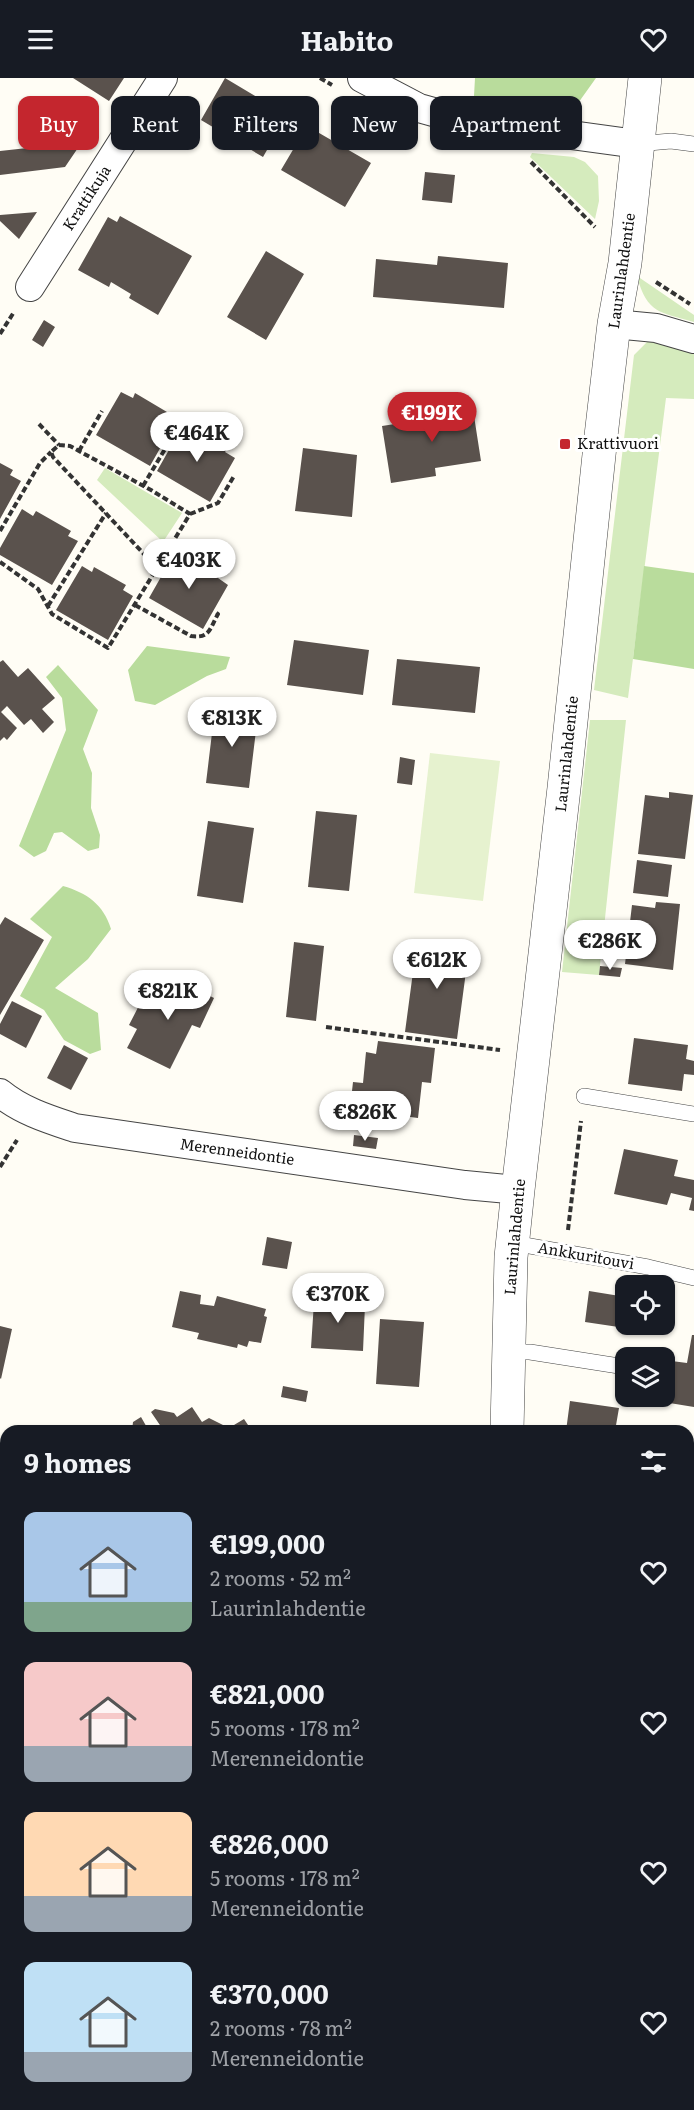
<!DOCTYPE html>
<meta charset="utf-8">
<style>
:root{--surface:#171b24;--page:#242831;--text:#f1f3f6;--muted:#9ea1a6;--accent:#c4262e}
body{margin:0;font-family:Literata,serif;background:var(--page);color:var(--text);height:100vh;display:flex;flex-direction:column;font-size:22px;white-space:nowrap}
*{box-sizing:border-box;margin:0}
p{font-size:20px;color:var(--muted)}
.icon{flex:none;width:33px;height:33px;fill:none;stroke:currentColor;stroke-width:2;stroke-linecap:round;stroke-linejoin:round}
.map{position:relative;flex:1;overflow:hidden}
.sheet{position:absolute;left:0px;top:1347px;width:694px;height:686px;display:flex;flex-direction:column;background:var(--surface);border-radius:18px 18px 0 0;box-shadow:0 2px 4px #0004}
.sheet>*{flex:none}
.banner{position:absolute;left:18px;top:18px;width:658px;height:54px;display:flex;gap:12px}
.tools{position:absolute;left:615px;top:1197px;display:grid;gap:12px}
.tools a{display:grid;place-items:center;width:60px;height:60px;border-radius:12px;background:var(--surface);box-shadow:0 2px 4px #0004;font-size:30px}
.price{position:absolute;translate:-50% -51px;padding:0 14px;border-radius:21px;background:#fff;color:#222;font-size:20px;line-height:39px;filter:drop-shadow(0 2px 3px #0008)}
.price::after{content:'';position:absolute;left:50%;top:36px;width:18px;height:14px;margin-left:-9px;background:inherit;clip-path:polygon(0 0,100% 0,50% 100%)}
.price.current{background:var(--accent);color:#fff}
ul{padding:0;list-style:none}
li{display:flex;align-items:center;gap:18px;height:150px;padding:0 24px}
li span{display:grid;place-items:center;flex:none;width:168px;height:120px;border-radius:12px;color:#555}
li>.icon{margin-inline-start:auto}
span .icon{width:72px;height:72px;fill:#fffc;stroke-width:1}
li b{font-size:26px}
h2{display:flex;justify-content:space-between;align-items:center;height:72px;padding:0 24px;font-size:26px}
.tag{padding:0 21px;border-radius:12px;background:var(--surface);box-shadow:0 2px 4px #0004;font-size:21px;line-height:54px}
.tag.current{background:var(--accent);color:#fff}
header{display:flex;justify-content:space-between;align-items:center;height:78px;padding:0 24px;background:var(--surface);font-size:27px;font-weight:700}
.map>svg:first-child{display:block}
.green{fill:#d5ebbd}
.forest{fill:#b9dc9c}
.pitch{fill:#e6f2cf}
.building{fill:#5a524d}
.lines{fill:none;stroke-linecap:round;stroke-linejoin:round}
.service-casing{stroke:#444;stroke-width:16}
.minor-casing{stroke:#444;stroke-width:30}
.tertiary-casing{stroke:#444;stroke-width:34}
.path{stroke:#333;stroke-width:4;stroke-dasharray:6 3;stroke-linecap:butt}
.service{stroke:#fff;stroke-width:15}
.minor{stroke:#fff;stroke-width:28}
.tertiary{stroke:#fff;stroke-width:33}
.poi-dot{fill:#c4262e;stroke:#fff;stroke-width:2}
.labels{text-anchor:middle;stroke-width:6;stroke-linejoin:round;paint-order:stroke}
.street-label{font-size:15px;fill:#111;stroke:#fff}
.poi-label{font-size:15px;fill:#111;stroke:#fff;text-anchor:start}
</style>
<header><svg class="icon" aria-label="menu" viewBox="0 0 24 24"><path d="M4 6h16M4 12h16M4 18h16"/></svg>Habito<svg class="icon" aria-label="heart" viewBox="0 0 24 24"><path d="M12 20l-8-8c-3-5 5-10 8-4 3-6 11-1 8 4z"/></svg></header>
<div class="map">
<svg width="694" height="2032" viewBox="0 0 694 2032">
<rect width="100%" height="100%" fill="#fffdf5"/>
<!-- green -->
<path class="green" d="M532 75 574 79 585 84 598 98 599 123 595 141 530 79Z
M637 198 694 237V244C660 234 647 236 637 198Z
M648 263 694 274V321L666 320 628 620 594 612 634 277Z
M105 390 182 435 163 464 97 402Z
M590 642H626L599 897 562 894Z"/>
<!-- forest -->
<path class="forest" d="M475 0H596L571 35 474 18Z
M644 488 694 495V591L633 581Z
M147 568 230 579 226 591 207 598 155 627 135 623 128 592Z
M58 587 98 632 83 671 92 695 91 730 100 757 99 770 88 773 62 754 54 755 46 773 34 779 19 768 66 652 62 620 46 599Z
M63 808C87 815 103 826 111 851L88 881 55 910 98 935 101 972 90 976 64 962 44 932 20 918 52 859 30 841Z"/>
<!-- pitch -->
<path class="pitch" d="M430 675 500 683 483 823 414 815Z"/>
<!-- building -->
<path class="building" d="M73 0H124L109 23Z
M225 0 287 37 263 79 201 42Z
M307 48 371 85 345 129 281 92Z
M82 64 65 89 0 97V73Z
M425 94 455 97 452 125 422 122Z
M37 134 19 161 0 143V137Z
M120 138 192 178 158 237 129 220 131 216 111 204 109 209 78 192 108 139 117 144Z
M266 173 304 196 266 262 227 239Z
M438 178 508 185 504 230 373 219 376 181 437 187Z
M44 242 55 249 43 269 32 262Z
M121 314 133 320 135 315 167 334 164 338 175 344 150 388 96 357Z
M472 325 481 383 435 390 436 398 391 405 382 348 427 341 426 332Z
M182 349 193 356 196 351 228 369 225 374 235 380 210 424 157 393Z
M303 370 357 377 352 439 295 433Z
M0 385 13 392 10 397 21 403 0 441Z
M22 431 33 438 36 433 71 453 68 458 78 463 52 507 0 477V470Z
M174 476 186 482 188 478 221 496 218 500 228 507 203 551 149 520Z
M82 488 92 494 94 489 126 507 123 512 133 518 108 562 56 532Z
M294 562 369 572 363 617 287 607Z
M397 581 480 589 475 635 392 627Z
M3 582 18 599 28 590 55 620 42 631 54 644 43 655 31 641 24 647 7 628 1 634 17 650 7 662 4 659 0 663V584Z
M215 630 258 636 249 710 206 705Z
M400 679 415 682 412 707 397 705Z
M669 714 693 717 685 781 638 776 645 717 669 720Z
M316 733 357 737 349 813 308 809Z
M208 743 254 750 243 825 197 818Z
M637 782 672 787 668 819 633 815Z
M656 824 680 826 673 892 625 886 632 827 655 830Z
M5 839 44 862 0 937V847Z
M294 864 324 868 316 943 286 939Z
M417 864 469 871 457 961 405 954Z
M600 888 622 890 620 899 599 897Z
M170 898 214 920 200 950 192 947 170 991 127 970 137 951 129 947 148 910 161 916Z
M12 923 42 938 26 970 0 956V946Z
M634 960 688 967 686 981 694 983V997L684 996 682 1013 628 1006Z
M378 963 435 970 431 1005 422 1004 418 1040 350 1031 353 1004 363 1005 366 974 376 976Z
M64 967 88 980 71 1012 47 1000Z
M354 1057 378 1060 376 1071 353 1068Z
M624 1071 678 1082 674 1098 694 1102V1133L689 1132 692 1120 671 1115 667 1127 614 1116Z
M267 1159 292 1164 287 1191 262 1187Z
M180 1213 201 1217 200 1226 214 1228 217 1218 266 1231 264 1238 267 1239 261 1265 249 1263 247 1269 238 1266 237 1270 197 1261 199 1255 172 1249Z
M589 1213 626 1219V1246H632V1251L585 1244Z
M317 1217 332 1218 335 1225H344L348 1219 362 1220 365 1227 363 1273 311 1270 314 1224Z
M380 1241 424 1244 419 1309 376 1306Z
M0 1248 12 1251 1 1301 0 1300Z
M692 1257H694V1329L645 1321 646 1318H664V1282L687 1285Z
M283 1308 308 1313 306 1324 281 1319Z
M570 1323 619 1330 615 1353H566Z
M192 1329 202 1344 209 1340 229 1350 244 1341 252 1353H164L151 1334 155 1331 174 1335 177 1339Z
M141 1339 149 1353H132L133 1344Z
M688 1386 694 1387 692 1412 694 1413V1455L688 1454Z
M0 1442 6 1443V1484L0 1482Z
M694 1617V1656L688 1658V1618Z
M694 1727V1769L688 1772V1729Z
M0 1753 6 1761V1828L0 1833Z
M195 2026H246L245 2028 253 2032H193Z
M472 2026H565L566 2032H474Z"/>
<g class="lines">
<!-- service casing -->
<g class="service-casing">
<path id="service" d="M637 66 671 63 694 66
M584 1018 694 1036
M513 1165 648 1189 694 1200
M507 1274H530L619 1288
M151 2026 155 2032"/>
</g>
<!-- minor casing -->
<g class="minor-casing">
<path id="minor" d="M362 0 419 30 462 42 637 66
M30 209 163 0
M614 246 656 250 694 261
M0 1015C22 1033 48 1041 75 1050L465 1107 518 1112
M0 1651 6 1659
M688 1833 694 1831"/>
</g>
<!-- tertiary casing -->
<g class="tertiary-casing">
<path id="tertiary" d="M507 1353 511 1179 518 1112 564 710 601 358 614 246 625 185 645 0
M651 2026V2032"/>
</g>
<!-- path -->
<path class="path" d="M320 0 332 7
M531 84 595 149
M656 204 690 226
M0 256 14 234
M39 346 59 367
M79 373 102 333
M143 408 165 371
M190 436 218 425 234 398
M0 453 40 385 51 374
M0 484 38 511 52 536 108 570 190 436 151 412 79 373 70 368 59 367 51 374 53 379 158 491
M135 527 191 558C210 561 210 550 218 536L214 533
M48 528 106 435
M326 949 500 972
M0 1089 17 1062
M568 1152 581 1043
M688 1577 694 1586
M688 1676 694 1674
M688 1787 694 1785
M0 1874 6 1881"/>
<!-- service -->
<use href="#service" class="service"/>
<!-- minor -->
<use href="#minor" class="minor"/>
<!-- tertiary -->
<use href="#tertiary" class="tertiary"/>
</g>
<!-- markers -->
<rect class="poi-dot" x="559" y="360" width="12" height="12" rx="3"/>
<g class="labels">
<!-- street labels -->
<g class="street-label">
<text transform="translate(87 120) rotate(-57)" y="5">Krattikuja</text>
<text transform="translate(622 193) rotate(-82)" y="5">Laurinlahdentie</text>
<text transform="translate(567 676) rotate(-84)" y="5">Laurinlahdentie</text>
<text transform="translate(237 1074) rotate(8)" y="5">Merenneidontie</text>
<text transform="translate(515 1159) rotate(-85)" y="5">Laurinlahdentie</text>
<text transform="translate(586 1178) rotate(10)" y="5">Ankkuritouvi</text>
</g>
<!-- poi labels -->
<g class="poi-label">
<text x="577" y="371">Krattivuori</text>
</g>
</g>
</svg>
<div class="tools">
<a><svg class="icon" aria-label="locate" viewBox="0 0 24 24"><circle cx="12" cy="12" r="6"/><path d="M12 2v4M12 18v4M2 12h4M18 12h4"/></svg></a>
<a><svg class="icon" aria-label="layers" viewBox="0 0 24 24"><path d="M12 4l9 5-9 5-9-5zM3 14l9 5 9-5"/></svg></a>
</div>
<b class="price current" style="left:432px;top:365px">€199K</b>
<b class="price" style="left:197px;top:385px">€464K</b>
<b class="price" style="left:189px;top:512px">€403K</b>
<b class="price" style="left:232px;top:670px">€813K</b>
<b class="price" style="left:610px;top:893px">€286K</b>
<b class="price" style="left:437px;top:912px">€612K</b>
<b class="price" style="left:168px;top:943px">€821K</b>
<b class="price" style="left:365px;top:1064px">€826K</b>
<b class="price" style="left:338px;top:1246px">€370K</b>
<div class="banner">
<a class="tag current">Buy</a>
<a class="tag">Rent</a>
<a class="tag">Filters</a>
<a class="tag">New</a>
<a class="tag">Apartment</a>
</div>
<section class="sheet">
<h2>9 homes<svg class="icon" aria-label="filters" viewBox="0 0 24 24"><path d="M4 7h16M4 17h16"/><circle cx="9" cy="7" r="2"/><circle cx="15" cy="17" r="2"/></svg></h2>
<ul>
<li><span style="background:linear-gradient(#a9c7e8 75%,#7fa58c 0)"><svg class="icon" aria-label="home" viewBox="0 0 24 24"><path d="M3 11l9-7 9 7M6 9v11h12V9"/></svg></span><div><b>€199,000</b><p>2 rooms · 52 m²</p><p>Laurinlahdentie</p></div><svg class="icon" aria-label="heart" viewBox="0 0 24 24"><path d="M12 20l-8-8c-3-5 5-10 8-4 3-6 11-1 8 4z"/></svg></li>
<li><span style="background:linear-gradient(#f6c9c9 70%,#9aa5b1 0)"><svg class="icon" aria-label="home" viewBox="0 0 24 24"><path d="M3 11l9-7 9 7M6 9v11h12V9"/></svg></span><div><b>€821,000</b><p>5 rooms · 178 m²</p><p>Merenneidontie</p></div><svg class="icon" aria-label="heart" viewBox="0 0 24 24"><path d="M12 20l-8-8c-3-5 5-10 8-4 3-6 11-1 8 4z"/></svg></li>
<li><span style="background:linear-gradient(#ffd9b3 70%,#9aa5b1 0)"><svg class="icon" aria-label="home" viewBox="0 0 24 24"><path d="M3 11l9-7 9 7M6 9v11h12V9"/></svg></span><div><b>€826,000</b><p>5 rooms · 178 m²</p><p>Merenneidontie</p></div><svg class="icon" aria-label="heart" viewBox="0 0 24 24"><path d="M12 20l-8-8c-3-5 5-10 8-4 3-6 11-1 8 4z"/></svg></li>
<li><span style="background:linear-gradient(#bfe0f5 75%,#9aa5b1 0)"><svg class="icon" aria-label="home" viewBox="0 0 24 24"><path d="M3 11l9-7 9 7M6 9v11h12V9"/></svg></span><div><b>€370,000</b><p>2 rooms · 78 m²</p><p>Merenneidontie</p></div><svg class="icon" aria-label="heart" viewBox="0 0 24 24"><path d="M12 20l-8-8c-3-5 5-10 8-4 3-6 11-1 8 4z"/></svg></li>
</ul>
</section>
</div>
